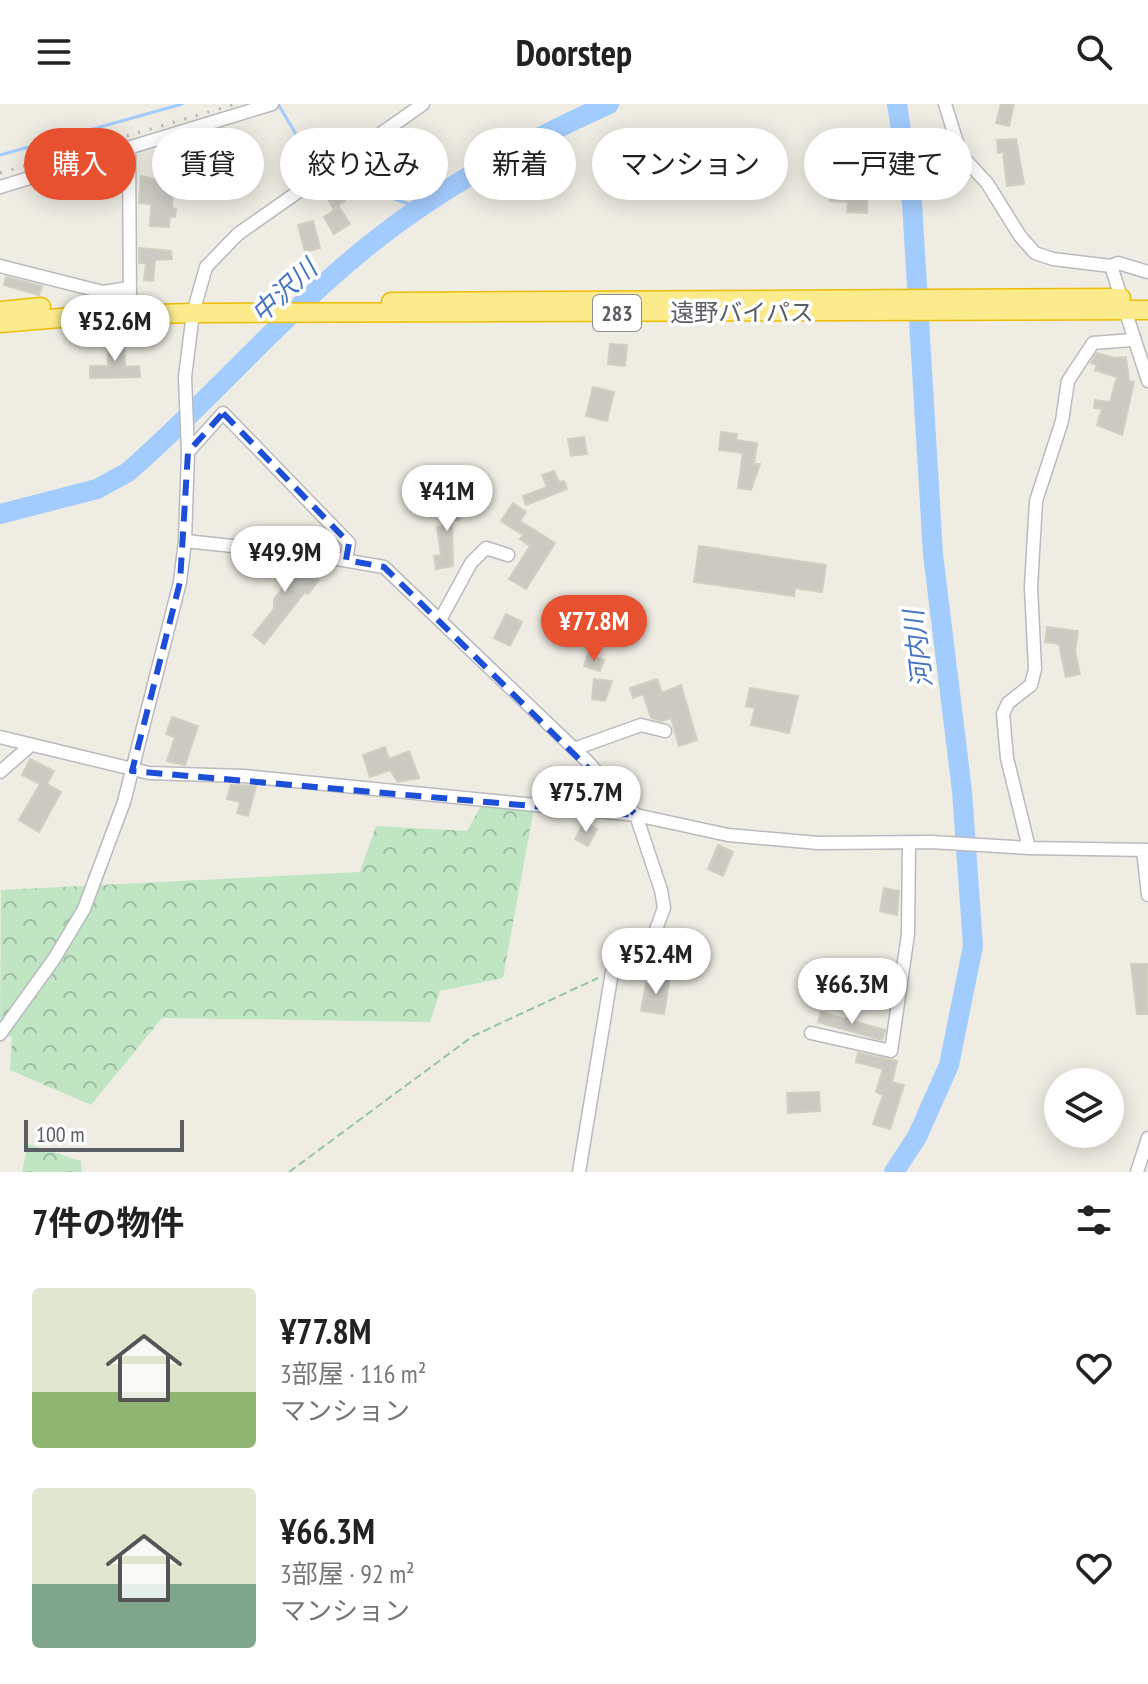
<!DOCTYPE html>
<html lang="ja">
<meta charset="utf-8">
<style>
:root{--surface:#fff;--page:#f6f6f6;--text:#222;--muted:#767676;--accent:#e75130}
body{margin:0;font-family:"PT Sans Narrow","Noto Sans JP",sans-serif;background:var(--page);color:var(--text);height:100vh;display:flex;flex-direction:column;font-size:30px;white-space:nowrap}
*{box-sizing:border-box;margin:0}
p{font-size:26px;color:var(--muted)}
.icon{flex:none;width:44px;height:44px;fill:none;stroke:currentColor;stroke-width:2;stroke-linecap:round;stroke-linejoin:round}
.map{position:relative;height:1068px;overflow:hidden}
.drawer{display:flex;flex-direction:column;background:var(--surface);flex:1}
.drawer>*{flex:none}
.guide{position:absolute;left:24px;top:24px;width:1100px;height:72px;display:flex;gap:16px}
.tools{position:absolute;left:1044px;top:964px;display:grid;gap:16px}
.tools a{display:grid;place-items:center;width:80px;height:80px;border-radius:50%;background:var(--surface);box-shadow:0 4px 20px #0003;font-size:40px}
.scale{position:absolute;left:24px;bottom:20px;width:160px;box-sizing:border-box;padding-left:8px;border:4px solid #5b5e63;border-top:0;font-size:22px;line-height:28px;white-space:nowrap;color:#5b5e63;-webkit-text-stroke:6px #fff;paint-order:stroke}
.price{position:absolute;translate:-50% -68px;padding:0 18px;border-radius:28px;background:#fff;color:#222;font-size:26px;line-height:52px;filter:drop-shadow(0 2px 4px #0008)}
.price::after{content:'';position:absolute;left:50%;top:48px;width:24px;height:18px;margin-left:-12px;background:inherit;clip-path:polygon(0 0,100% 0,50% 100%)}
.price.active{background:var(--accent);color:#fff}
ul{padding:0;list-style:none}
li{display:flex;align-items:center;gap:24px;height:200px;padding:0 32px}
li span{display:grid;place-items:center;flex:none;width:224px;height:160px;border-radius:8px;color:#555}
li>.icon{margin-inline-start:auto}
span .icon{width:96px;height:96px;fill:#fffc;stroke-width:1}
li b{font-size:34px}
h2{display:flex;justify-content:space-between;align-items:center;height:96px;padding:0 32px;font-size:34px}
.tag{padding:0 28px;border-radius:36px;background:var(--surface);box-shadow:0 4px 20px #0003;font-size:28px;line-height:72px}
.tag.active{background:var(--accent);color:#fff}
header{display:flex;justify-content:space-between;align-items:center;height:104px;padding:0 32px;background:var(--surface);font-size:36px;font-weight:800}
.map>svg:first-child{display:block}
.forest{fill:url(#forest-crowns)}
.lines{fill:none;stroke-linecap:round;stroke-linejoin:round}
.stream{stroke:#a3ccfe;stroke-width:3}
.river{stroke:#a3ccfe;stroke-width:20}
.building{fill:#cac9c2;stroke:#d2cfc1;stroke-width:2}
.minor-casing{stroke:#b8babf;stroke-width:15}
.highway-casing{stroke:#edbd03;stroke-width:21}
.path{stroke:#97c4a9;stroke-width:2;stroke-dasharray:8 4;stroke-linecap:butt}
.minor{stroke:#fff;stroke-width:12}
.highway{stroke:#fbeb8c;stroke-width:18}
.rail{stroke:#b4b5b5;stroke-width:3;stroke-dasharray:2 10;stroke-linecap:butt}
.marked{fill:none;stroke:#1d4ed8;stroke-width:6;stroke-dasharray:16 10;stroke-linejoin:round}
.labels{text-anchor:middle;stroke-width:7;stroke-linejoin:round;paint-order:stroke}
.shield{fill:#fff;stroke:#8c8e92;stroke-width:2}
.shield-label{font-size:22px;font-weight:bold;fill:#5b5e63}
.street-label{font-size:24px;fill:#5b5e63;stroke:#fff}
.water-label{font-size:26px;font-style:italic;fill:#4575c1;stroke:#fff}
</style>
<header><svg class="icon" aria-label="menu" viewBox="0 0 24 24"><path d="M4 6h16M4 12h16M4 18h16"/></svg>Doorstep<svg class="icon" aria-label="search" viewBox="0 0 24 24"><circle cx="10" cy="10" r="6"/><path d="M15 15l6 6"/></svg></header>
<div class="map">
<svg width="1148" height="1068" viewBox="0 0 1148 1068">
<defs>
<pattern id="forest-crowns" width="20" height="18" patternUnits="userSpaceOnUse" patternTransform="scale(2)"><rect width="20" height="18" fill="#bfe5c3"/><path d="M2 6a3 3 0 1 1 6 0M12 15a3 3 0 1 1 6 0" fill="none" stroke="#9ebda2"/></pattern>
</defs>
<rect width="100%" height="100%" fill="#eeece3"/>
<!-- forest -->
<path class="forest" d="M487 691 535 698 503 874 440 887 430 918 162 914 91 1001 10 966 12 933 0 929 1 786 360 768 376 722 467 727Z
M28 1040 81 1057 82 1068H22Z"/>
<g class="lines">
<!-- stream -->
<path class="stream" d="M278 0 303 42 322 60
M0 51 182 0
M339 69 386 92 420 104"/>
<!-- river -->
<path class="river" d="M0 410 97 385 128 368C209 297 280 214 363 146 437 85 522 39 609 0
M894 1068 917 1033 949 961 973 842 962 687 933 450 912 99 897 0"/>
</g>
<!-- building -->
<path class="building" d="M1001 0H1014L1009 22 996 19Z
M224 24 228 39 203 46 200 31Z
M1016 35 1024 80 1007 82 1003 48 998 49 997 36Z
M852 61H868L867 109 847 108 848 98 830 97 831 86 848 87Z
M141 72 174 80 172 104 176 105 175 113 170 112 169 123 150 122 151 100 139 99Z
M336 79 345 97 333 104 323 86Z
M339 103 350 120 334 130 324 113Z
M313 117 320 144 305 148 298 121Z
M139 144 171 147 172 155 155 156 153 177 144 176 146 159H139Z
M6 173 42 182 39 191 4 181Z
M124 234 125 263 139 262 140 273 90 274V262H108V235Z
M610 240 627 241 625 262 608 260Z
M1097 249 1115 254 1126 253 1129 277 1134 278 1122 331 1097 321 1102 305 1094 304 1095 296 1110 298 1117 273 1095 266 1097 261 1091 259Z
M593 283 614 288 607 317 586 312Z
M721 328 737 330 736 336 757 339 754 360H760L751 386 738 384 743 349 719 346Z
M584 333 587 350 571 352 568 335Z
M554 367 559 378 564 377 567 385 526 401 523 392 547 383 542 371Z
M458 395 460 416 452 417 453 462 436 465 434 452 441 451 437 423 443 422 440 397Z
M513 399 526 408 520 417 555 439 526 485 509 475 530 442 520 435 523 431 501 417Z
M699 442 826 461 822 488 795 484 794 492 694 478Z
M265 454 285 457 293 464 298 458 319 476 308 490 305 488 264 540 253 531 274 505V495L287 479 261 458Z
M506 510 522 518 510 542 494 534Z
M1047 523 1078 527 1075 547 1080 570 1066 573 1059 540 1045 538Z
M588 550 604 556 600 567 584 562Z
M594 575 612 577 605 597 592 595Z
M657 575 662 589 681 581 697 636 679 642 671 614 662 617 651 614 643 590 633 594 630 584Z
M750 584 798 592 789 629 751 621 755 604 746 602Z
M172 613 198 622 185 661 167 657 175 633 166 630Z
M385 643 389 655 409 647 419 674 398 678 390 666 370 673 363 651Z
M30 655 54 667 47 680 61 688 39 728 19 716 40 680 22 671Z
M231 681 256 682 248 712 237 709 240 698 227 695Z
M584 718 597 725 588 742 575 735Z
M718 741 733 748 723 772 708 765Z
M884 784 899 787 897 811 880 807Z
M1131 860H1148V910H1137Z
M660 870 670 872 664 910 641 907 646 880 658 882Z
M821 908 885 926 882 936 818 918Z
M858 949 897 957 892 978 904 981 890 1025 873 1020 883 991 876 988 883 965 856 958Z
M819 988 820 1007 788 1009 787 989Z"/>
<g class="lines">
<!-- minor casing -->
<g class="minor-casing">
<path id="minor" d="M945 0 961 51 987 79 1020 132 1035 149 1053 155 1111 162 1118 159 1148 168
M129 46 130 200
M0 83 272 0
M0 162 103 188 129 184
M1111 162 1148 277
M188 348 223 309 349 439 346 456
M185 437 308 450 384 463 588 658 636 711 661 786 664 804 654 831 612 868 579 1068
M440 516 471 459 486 444 508 451
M0 633 149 669 244 672 636 711 728 731 818 739 931 738 1029 744 1148 746
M574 645 641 621 665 627
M0 668 31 641
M1029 744 1007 654 1003 610 1008 599 1031 581 1035 565 1031 483 1036 397 1062 317 1068 277 1093 239 1132 236
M1143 746 1148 791
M811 929 891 947 908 830 909 738
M0 930 54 855 84 805 124 698 180 478 185 437 188 348 185 273 193 209 206 163 238 130 423 0
M1137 1068 1148 1034"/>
</g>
<!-- highway casing -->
<g class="highway-casing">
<path id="highway" d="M391 198 1121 194
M0 207 41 203
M0 219 84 212 193 209 1148 206"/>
</g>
<!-- path -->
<path class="path" d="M289 1068 473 932 598 874"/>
<!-- minor -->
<use href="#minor" class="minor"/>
<!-- highway -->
<use href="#highway" class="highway"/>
<!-- rail -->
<path class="rail" d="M0 69 236 0"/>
</g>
<!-- marked area -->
<path class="marked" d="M223 309 349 439 346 456 384 463 636 711 132 667 180 478 188 348Z"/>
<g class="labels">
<!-- shield labels -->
<rect class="shield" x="593" y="191" width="48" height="36" rx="6"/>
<g class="shield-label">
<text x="617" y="217">283</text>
</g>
<!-- street labels -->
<g class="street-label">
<text x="742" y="217">遠野バイパス</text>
</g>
<!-- water labels -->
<g class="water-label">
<text transform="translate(284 187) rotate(-43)" y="9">中沢川</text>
<text transform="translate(918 545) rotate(-97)" y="9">河内川</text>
</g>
</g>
</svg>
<div class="tools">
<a><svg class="icon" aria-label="layers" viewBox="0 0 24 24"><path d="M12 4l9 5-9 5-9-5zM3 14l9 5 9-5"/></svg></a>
</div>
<div class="scale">100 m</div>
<b class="price" style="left:115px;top:259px">¥52.6M</b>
<b class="price" style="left:447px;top:429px">¥41M</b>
<b class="price" style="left:285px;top:490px">¥49.9M</b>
<b class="price active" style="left:594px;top:559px">¥77.8M</b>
<b class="price" style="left:586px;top:730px">¥75.7M</b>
<b class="price" style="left:656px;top:892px">¥52.4M</b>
<b class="price" style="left:852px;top:922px">¥66.3M</b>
<div class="guide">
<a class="tag active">購入</a>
<a class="tag">賃貸</a>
<a class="tag">絞り込み</a>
<a class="tag">新着</a>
<a class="tag">マンション</a>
<a class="tag">一戸建て</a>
</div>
</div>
<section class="drawer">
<h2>7件の物件<svg class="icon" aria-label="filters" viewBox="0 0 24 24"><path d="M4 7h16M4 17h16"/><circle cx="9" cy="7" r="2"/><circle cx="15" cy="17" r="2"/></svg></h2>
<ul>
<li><span style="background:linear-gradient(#dfe7d0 65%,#8fb573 0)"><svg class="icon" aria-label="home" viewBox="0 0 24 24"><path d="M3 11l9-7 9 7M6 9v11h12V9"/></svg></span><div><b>¥77.8M</b><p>3部屋 · 116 m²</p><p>マンション</p></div><svg class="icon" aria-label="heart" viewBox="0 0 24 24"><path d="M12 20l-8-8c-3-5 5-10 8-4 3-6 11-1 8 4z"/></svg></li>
<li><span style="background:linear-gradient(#dfe7d0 60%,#7fa58c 0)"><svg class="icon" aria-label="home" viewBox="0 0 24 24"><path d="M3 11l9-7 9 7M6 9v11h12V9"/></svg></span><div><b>¥66.3M</b><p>3部屋 · 92 m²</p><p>マンション</p></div><svg class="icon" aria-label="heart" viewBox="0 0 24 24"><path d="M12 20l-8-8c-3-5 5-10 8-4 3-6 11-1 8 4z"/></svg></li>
</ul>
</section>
